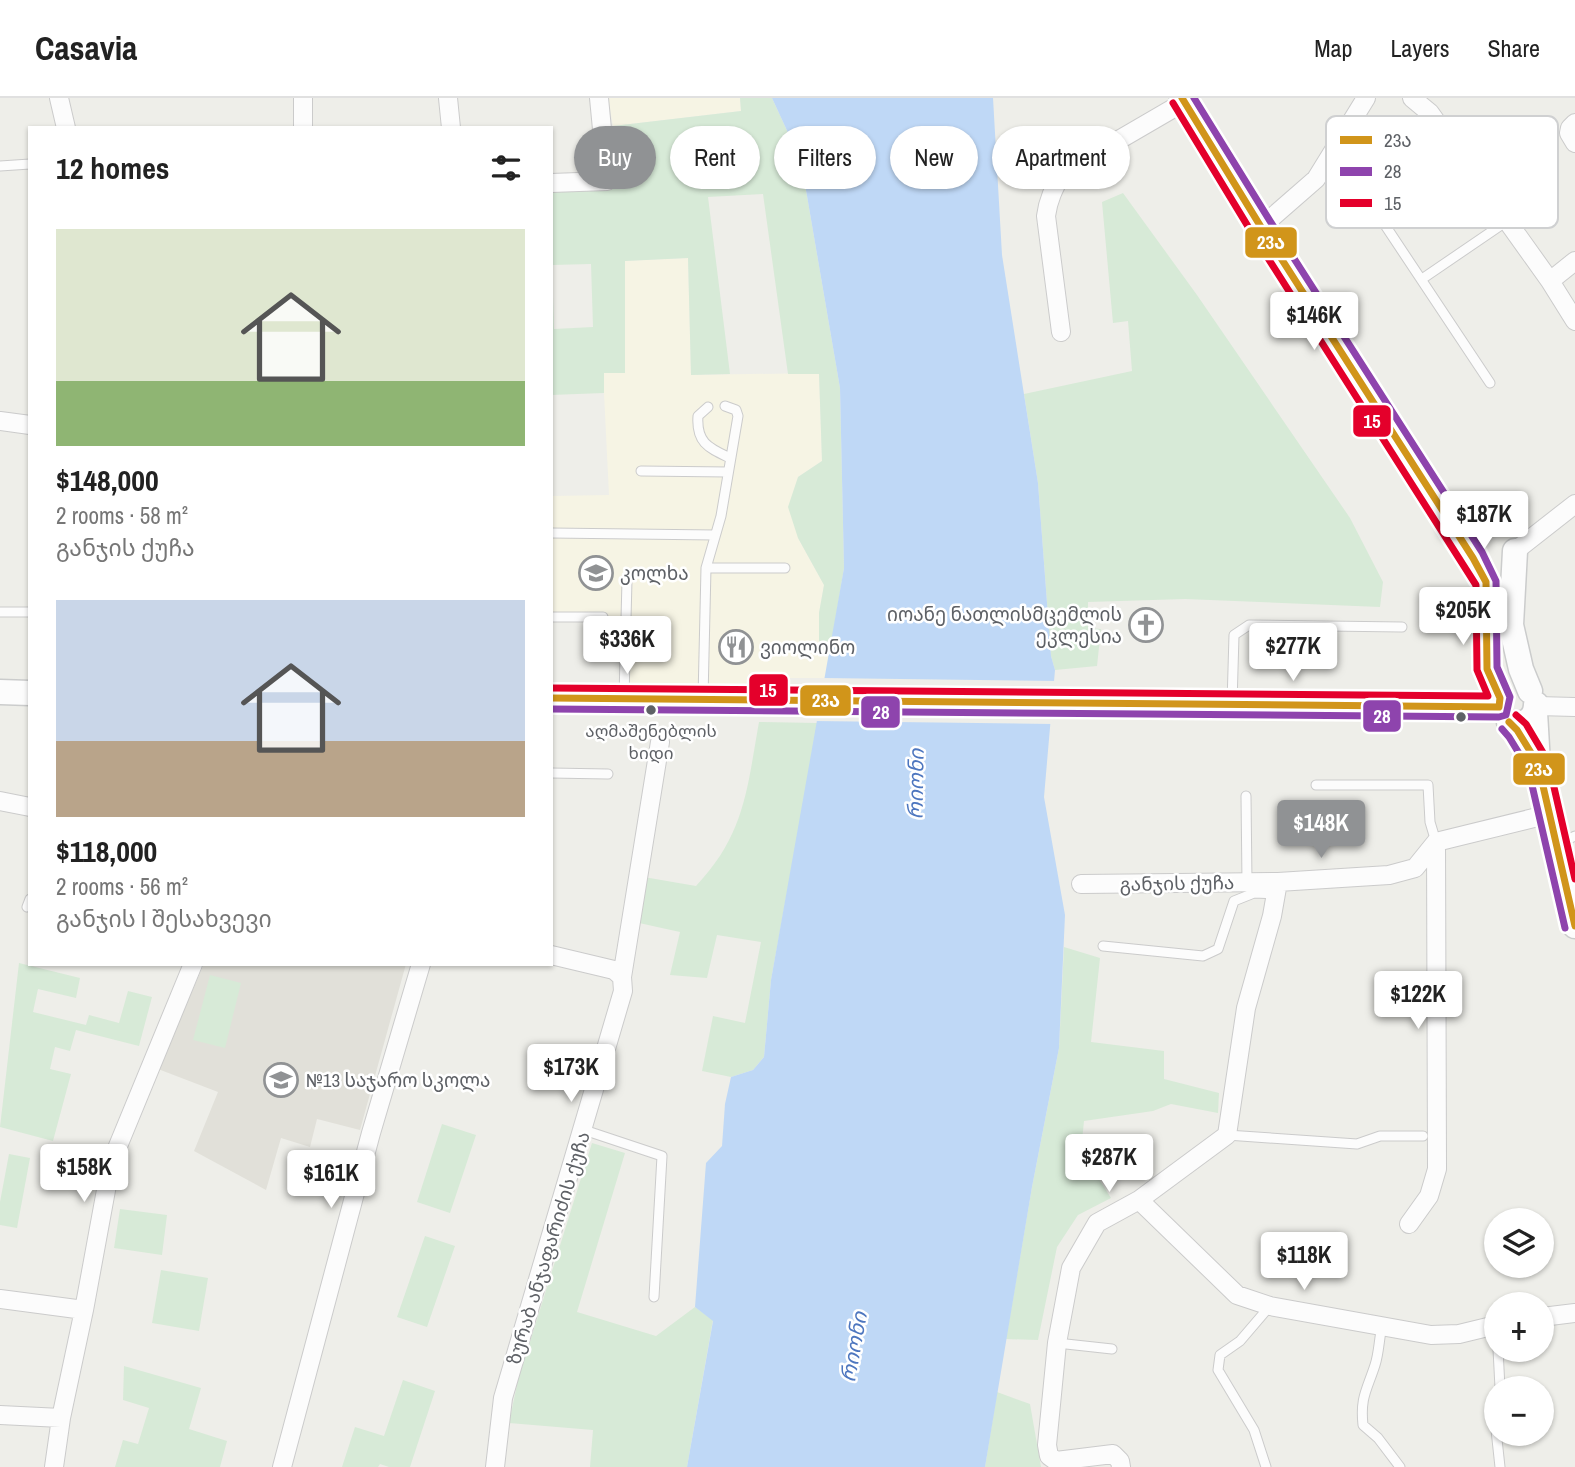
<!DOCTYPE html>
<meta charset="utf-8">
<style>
:root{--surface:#fff;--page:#f2f2f2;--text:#222;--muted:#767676;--line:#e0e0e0;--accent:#909294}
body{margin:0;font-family:"Archivo Narrow","Noto Sans Georgian",sans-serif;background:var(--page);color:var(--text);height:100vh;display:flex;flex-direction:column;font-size:26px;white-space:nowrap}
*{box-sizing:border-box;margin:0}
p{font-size:23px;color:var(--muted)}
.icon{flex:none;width:38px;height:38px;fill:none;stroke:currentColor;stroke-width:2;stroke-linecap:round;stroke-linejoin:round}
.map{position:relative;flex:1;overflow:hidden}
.details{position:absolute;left:28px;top:28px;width:525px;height:840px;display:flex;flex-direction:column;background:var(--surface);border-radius:0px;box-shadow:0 2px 5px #0004}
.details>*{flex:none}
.banner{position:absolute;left:574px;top:28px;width:665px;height:63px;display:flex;gap:14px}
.fabs{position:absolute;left:1484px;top:1110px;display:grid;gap:14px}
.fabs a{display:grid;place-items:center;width:70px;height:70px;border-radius:50%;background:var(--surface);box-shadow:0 2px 5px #0004;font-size:35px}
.price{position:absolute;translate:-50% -60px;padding:0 16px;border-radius:7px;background:#fff;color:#222;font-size:23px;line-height:46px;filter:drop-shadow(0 2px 4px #0008)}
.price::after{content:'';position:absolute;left:50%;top:42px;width:21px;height:16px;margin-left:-10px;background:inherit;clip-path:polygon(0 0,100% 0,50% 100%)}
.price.on{background:var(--accent);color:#fff}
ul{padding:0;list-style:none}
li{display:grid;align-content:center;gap:14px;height:371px;padding:0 28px}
li span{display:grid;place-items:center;height:217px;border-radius:0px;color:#555}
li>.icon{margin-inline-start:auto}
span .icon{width:126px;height:126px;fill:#fffc;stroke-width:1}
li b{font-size:30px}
h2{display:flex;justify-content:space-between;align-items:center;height:84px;padding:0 28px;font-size:30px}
.chip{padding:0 24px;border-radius:32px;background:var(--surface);box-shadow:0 2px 5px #0004;font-size:24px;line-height:63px}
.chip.on{background:var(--accent);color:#fff}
header{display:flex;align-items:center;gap:42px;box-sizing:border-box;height:98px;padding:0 35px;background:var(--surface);border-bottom:2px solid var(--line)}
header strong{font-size:33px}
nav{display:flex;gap:38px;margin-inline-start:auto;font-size:24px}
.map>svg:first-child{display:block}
.commercial{fill:#f6f4e4}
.education{fill:#e1e0d9}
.green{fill:#d7ead7;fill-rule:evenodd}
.water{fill:#bfd8f6}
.pier{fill:#eeeee9}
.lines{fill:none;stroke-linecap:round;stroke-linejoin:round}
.service-casing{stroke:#cbcbcb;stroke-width:11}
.minor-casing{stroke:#cbcbcb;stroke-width:20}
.secondary-casing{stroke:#cbcccc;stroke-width:27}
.service{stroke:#fcfcfc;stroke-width:9}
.minor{stroke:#fcfcfc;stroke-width:18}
.secondary{stroke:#fcfcfc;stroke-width:24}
.bus-1-casing{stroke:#fff;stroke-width:12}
.bus-2-casing{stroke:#fff;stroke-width:12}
.bus-3-casing{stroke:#fff;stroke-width:12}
.bus-1{stroke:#d1951a;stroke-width:7}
.bus-2{stroke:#8e44ad;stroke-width:7}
.bus-3{stroke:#e4002b;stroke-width:7}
.bus-dot{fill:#5e6166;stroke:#fff;stroke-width:2.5}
.labels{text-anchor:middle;stroke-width:5;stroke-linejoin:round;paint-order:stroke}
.bus-label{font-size:17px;fill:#5e6166;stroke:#fff}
.poi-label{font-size:19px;fill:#5e6166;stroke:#fff;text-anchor:start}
.street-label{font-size:19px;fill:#5e6166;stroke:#fff}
.water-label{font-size:21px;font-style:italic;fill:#4d76bf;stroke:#fff}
.key{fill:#fff;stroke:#cfd0d1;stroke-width:2}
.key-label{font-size:19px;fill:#5e6166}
.line-badge{stroke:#fff;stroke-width:2.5}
.badge-label{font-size:19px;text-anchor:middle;font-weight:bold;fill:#fff}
</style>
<header>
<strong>Casavia</strong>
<nav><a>Map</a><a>Layers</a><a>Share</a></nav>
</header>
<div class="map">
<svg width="1575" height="1369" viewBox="0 0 1575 1369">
<rect width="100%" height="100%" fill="#eeeee9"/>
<!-- commercial -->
<path class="commercial" d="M608 0H740L741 13 613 28Z
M688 160 691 277 819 275 822 363 798 379V440L824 487 819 515V553L830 554 826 580H759L747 590 625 586 626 520 551 519V398L609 397 603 275 625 274 624 163Z"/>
<!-- education -->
<path class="education" d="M204 866H406L360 1032 317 1021 310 1049 281 1040 266 1092 194 1053 218 994 158 971Z"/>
<!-- green -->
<path class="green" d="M740 0H772L801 63 840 290 844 470 830 554 819 553V515L824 487 798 440 788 409 798 379 822 363 819 276H788L763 96 708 99 730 276 691 277 688 160 625 163V275H604V295L551 297V90L616 88 613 28 741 13ZM730 29 737 75 706 80 699 34ZM591 166 593 229 554 231 552 167Z
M1123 95 1197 197 1350 420 1383 484 1380 509 1185 501 1088 504V530L1101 531 1097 568 1055 572 1051 558 1038 385 1024 296 1132 273 1128 223 1113 225 1102 104Z
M759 624 818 625 771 882 764 959 753 972 731 979 702 973 713 918 745 925 761 844 717 837 707 880 670 877 680 834 630 823 638 778 696 788C745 736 747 691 759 624Z
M1064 849 1100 860 1091 944 1164 953V981L1219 995 1218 1015 1171 1006 1153 1013 1084 1023 1081 1053 1111 1100 1078 1117 1057 1149 1038 1242 1006 1241 1032 1089 1059 950Z
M19 865 80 880 76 900 38 891 33 914 86 927 89 917 119 925 128 893 152 899 139 948 76 932 70 953 55 949 50 971 71 976 53 1043 0 1029Z
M210 877 241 885 225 950 193 942Z
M442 1026 476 1037 450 1115 417 1104Z
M592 1045 625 1055 577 1214 656 1238 695 1209 713 1222 687 1369H590L593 1332 509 1325 518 1282Z
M9 1056 30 1060 17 1130 0 1127V1104Z
M120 1111 167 1117 162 1157 114 1150Z
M425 1138 455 1148 427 1229 397 1219Z
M161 1172 208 1180 199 1233 152 1225Z
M124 1268 201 1290 189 1331 227 1343 220 1369H115L123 1342 138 1346 149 1310 123 1302Z
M403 1282 435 1293 410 1369H389L380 1366 378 1369H342L355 1329 384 1338Z
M997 1294 1030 1306 1041 1369H985Z"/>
<!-- water -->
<path class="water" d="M772 0H993L1002 157 1038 385 1051 558 1055 572 1044 699 1065 817 1059 950 1032 1089 985 1369H687L713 1223 695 1209 706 1065 722 1048 725 1006 731 979 753 972 764 959 771 882 844 470 840 290 801 63Z"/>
<!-- pier -->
<path class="pier" d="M822 580 1057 583 1053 626 814 623Z"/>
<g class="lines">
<!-- service casing -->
<g class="service-casing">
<path id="service" d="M0 68 30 66
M1367 100 1490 285
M1422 181 1507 123
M708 309 698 318C696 345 709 350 730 360
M641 373 728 374
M551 435 715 437
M706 470H785
M0 514H30
M551 519H603
M624 599 627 482
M703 600 706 470 721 418 738 318 736 312 725 308
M1232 606 1234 537 1249 527 1402 529
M551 675 608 676
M1316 687H1428L1430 724 1436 744
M1246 698 1247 784
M1558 746 1575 738
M27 809 30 801
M1103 848 1203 858 1218 851 1234 803 1254 795 1276 796
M584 1032 662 1058 654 1199
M1227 1037 1357 1046 1380 1038H1423
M1382 1228C1379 1241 1379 1255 1375 1267 1367 1292 1360 1299 1363 1327L1378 1340 1400 1369
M1057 1245 1112 1251
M1498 1251 1500 1290
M1496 1332 1500 1369
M1266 1369 1254 1332 1218 1272 1220 1257 1240 1243 1270 1208"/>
</g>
<!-- minor casing -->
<g class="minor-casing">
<path id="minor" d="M59 0 66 30
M303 0V30
M448 0 451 30
M1412 0 1430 15 1550 183 1575 223
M1575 25 1570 30 1569 35 1575 45
M551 85 607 83 599 0
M1261 129 1316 81 1366 0
M1550 183 1575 163
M1061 234 1046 118C1048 102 1054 90 1062 75L1184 4
M0 323 30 327
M1515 453 1575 406
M1537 608 1575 609
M0 703 30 709
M1081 786 1278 784 1389 777 1415 770 1436 744 1550 716
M551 857 614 872 622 879
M1139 1102 1237 1197 1270 1208 1431 1237 1459 1236 1496 1227
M1409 1126 1429 1098 1437 1071 1436 744
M0 1201 84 1212
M1542 1219 1575 1215
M0 1317 61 1320
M54 1369 61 1320 84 1212 111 1065 193 866
M282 1369 371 1035 421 866
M495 1369 503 1300 623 893 622 879 660 644
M1121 1369 1120 1363 1113 1356 1056 1363 1049 1358 1047 1347 1057 1245 1071 1170 1097 1125 1139 1102 1227 1037 1246 910 1272 818 1278 784"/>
</g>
<!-- secondary casing -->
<g class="secondary-casing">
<path id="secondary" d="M1182 0 1261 129 1473 460 1486 484 1487 571 1500 600 1499 609
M1515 453 1511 527 1521 571 1530 593
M0 594 30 595
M551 600 1499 609
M1535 614 1538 666 1575 828
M1509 624C1524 629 1536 621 1536 606"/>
</g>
<!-- service -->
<use href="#service" class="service"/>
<!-- minor -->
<use href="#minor" class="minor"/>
<!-- secondary -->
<use href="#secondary" class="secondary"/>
<!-- bus-1 casing -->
<g class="bus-1-casing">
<path id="bus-1" d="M551 600 1499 609 1500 600 1487 571 1486 484 1473 460 1261 129 1182 0
M1509 624 1517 632 1538 666 1575 828"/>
</g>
<!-- bus-2 casing -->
<g class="bus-2-casing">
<path id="bus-2" d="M551 611 1499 619 1506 617 1510 599 1497 569 1496 483 1482 454 1270 123 1194 0
M1502 631 1509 639 1528 670 1565 830"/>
</g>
<!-- bus-3 casing -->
<g class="bus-3-casing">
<path id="bus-3" d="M551 590 1488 598 1477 572 1476 487 1252 135 1173 5
M1516 617 1526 626 1548 663 1575 781"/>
</g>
<!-- bus-1 -->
<use href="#bus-1" class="bus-1"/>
<!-- bus-2 -->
<use href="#bus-2" class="bus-2"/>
<!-- bus-3 -->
<use href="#bus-3" class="bus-3"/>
</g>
<!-- icons -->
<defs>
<g id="university-ring" transform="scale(1.75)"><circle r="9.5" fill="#fff" stroke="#909294" stroke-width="1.5"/><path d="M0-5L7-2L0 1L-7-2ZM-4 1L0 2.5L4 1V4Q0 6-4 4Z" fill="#909294"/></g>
<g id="church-ring" transform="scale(1.75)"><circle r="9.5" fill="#fff" stroke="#909294" stroke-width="1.5"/><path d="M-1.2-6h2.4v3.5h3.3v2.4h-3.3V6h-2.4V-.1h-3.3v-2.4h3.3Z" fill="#909294"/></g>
<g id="restaurant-ring" transform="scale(1.75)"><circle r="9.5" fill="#fff" stroke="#909294" stroke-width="1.5"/><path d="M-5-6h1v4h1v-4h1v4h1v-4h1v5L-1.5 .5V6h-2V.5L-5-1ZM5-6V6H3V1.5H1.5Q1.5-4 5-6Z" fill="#909294"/></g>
<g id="school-ring" transform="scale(1.75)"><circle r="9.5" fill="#fff" stroke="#909294" stroke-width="1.5"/><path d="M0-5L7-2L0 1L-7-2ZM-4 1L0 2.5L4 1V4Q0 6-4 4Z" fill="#909294"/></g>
</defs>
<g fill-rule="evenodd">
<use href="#university-ring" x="596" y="475"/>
<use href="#church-ring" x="1146" y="527"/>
<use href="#restaurant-ring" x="736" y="549"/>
<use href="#school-ring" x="281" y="982"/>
</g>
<!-- markers -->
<g class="bus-dot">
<circle cx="651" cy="612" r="6"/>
<circle cx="1461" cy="619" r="6"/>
</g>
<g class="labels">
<!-- bus labels -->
<g class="bus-label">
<text x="651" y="639">აღმაშენებლის<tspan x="651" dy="22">ხიდი</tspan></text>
</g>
<!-- poi labels -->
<g class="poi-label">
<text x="620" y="482">კოლხა</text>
<text x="1122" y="523" text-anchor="end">იოანე ნათლისმცემლის<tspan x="1122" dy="22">ეკლესია</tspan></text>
<text x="760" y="556">ვიოლინო</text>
<text x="306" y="989">№13 საჯარო სკოლა</text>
</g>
<!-- street labels -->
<g class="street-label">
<text transform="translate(1177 785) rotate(-1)" y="7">განჯის ქუჩა</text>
<text transform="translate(548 1150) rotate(-73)" y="7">ზურაბ ანჯაფარიძის ქუჩა</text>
</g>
<!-- water labels -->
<g class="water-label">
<text transform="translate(916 686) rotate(-89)" y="7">რიონი</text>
<text transform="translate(854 1249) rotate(-80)" y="7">რიონი</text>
</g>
</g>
<!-- legend -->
<rect x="1326" y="18" width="232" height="112" rx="10" class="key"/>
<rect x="1340" y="38" width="32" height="8" fill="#d1951a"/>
<rect x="1340" y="69" width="32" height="9" fill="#8e44ad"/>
<rect x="1340" y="101" width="32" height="8" fill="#e4002b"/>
<g class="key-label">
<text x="1384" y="49">23ა</text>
<text x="1384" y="80">28</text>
<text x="1384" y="112">15</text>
</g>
<g class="line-badge">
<rect x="1244" y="128" width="54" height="33" rx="7" fill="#d1951a"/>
<rect x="1352" y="306" width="40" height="34" rx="7" fill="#e4002b"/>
<rect x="748" y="575" width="41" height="34" rx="7" fill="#e4002b"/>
<rect x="799" y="586" width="53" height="33" rx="7" fill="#d1951a"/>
<rect x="860" y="597" width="41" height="34" rx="7" fill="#8e44ad"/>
<rect x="1362" y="601" width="40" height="34" rx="7" fill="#8e44ad"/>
<rect x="1512" y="654" width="54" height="34" rx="7" fill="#d1951a"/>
</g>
<g class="badge-label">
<text x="1271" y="151">23ა</text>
<text x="1372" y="330">15</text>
<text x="768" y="599">15</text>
<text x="826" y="609">23ა</text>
<text x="881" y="621">28</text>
<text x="1382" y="625">28</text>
<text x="1539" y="678">23ა</text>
</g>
</svg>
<div class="fabs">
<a><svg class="icon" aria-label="layers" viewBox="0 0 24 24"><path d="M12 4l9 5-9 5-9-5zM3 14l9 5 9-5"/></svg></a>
<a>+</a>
<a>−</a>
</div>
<b class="price" style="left:1314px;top:254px">$146K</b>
<b class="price" style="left:1484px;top:453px">$187K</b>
<b class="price" style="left:1463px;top:549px">$205K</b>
<b class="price" style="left:627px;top:578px">$336K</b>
<b class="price" style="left:1293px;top:585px">$277K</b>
<b class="price on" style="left:1321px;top:762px">$148K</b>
<b class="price" style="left:1418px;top:933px">$122K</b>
<b class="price" style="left:571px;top:1006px">$173K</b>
<b class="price" style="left:1109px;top:1096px">$287K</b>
<b class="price" style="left:84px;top:1106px">$158K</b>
<b class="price" style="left:331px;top:1112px">$161K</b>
<b class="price" style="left:1304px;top:1194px">$118K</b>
<div class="banner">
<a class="chip on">Buy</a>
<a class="chip">Rent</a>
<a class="chip">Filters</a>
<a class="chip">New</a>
<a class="chip">Apartment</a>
</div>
<section class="details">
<h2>12 homes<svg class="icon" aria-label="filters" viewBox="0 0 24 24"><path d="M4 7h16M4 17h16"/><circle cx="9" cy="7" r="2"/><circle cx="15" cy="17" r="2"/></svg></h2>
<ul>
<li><span style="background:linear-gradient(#dfe7d0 70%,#8fb573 0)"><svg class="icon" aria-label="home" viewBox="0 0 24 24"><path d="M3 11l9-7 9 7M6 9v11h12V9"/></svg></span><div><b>$148,000</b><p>2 rooms · 58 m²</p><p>განჯის ქუჩა</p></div></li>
<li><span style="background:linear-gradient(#c9d6e8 65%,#b9a48a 0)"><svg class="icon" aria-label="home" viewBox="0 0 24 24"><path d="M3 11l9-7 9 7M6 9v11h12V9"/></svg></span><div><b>$118,000</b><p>2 rooms · 56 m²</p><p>განჯის I შესახვევი</p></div></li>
</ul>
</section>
</div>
